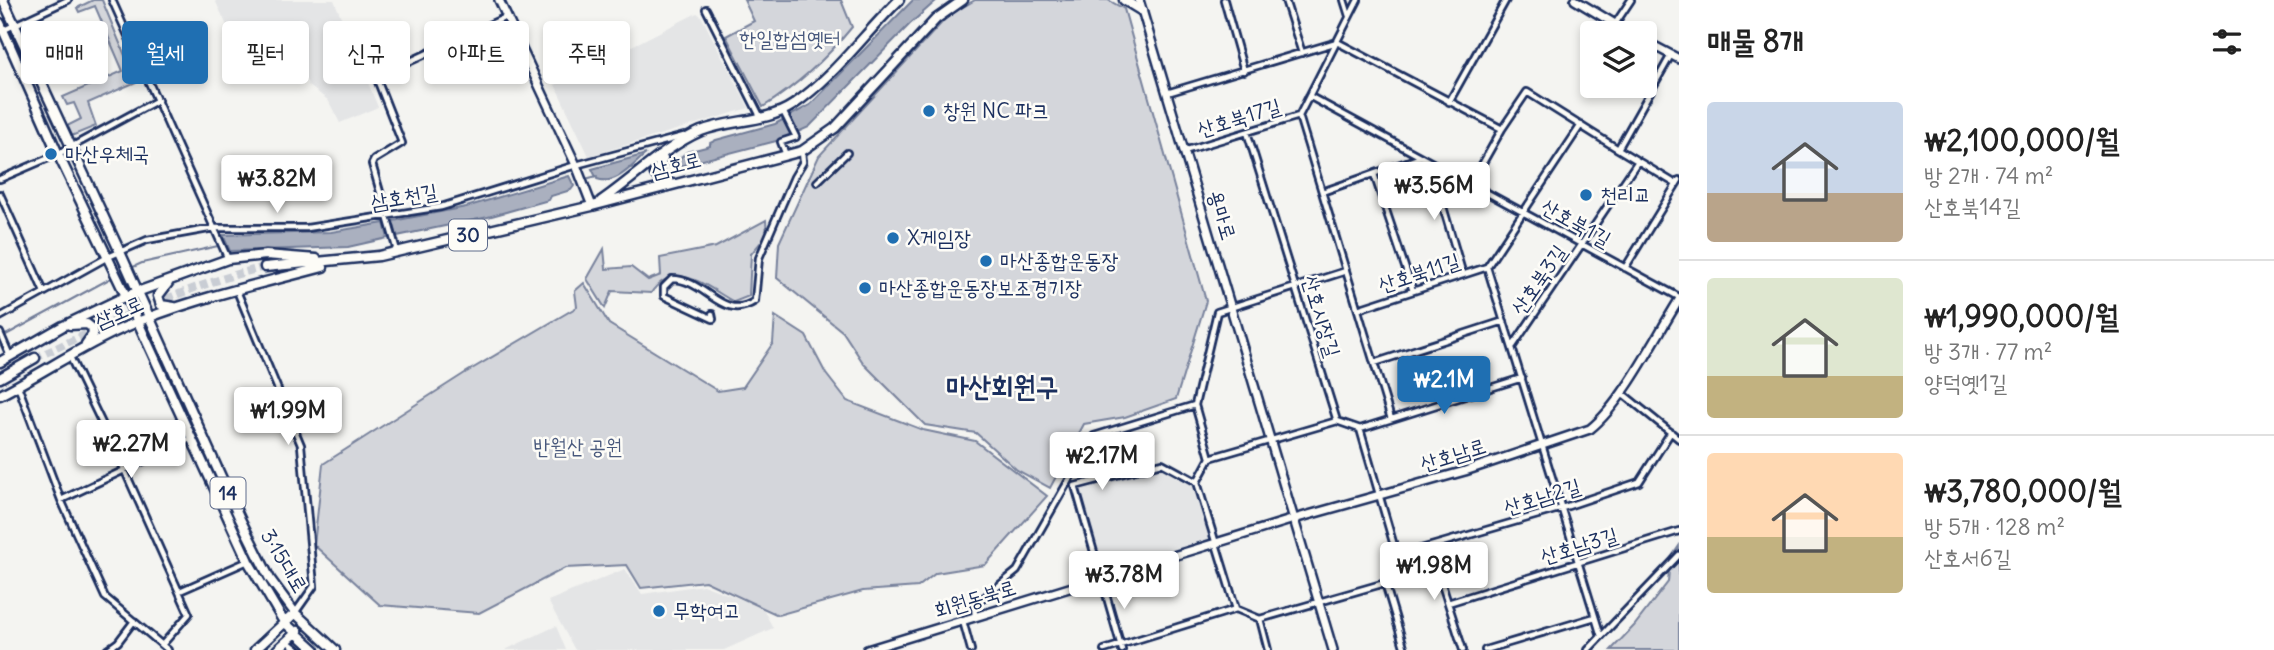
<!DOCTYPE html>
<html lang="ko">
<meta charset="utf-8">
<style>
:root{--surface:#fff;--page:#f2f2f2;--text:#222;--muted:#767676;--line:#e0e0e0;--accent:#1f6fb2}
body{margin:0;font-family:Delius,"Poor Story",sans-serif;background:var(--page);color:var(--text);height:100vh;display:flex;flex-direction:column;font-size:26px;white-space:nowrap}
*{box-sizing:border-box;margin:0}
p{font-size:23px;color:var(--muted)}
.icon{flex:none;width:38px;height:38px;fill:none;stroke:currentColor;stroke-width:2;stroke-linecap:round;stroke-linejoin:round}
.map{position:relative;flex:1;overflow:hidden}
.details{display:flex;flex-direction:column;background:var(--surface);width:595px}
.details>*{flex:none}
.hud{position:absolute;left:21px;top:21px;width:665px;height:63px;display:flex;gap:14px}
.buttons{position:absolute;left:1580px;top:21px;display:grid;gap:14px}
.buttons a{display:grid;place-items:center;width:77px;height:77px;border-radius:7px;background:var(--surface);box-shadow:0 4px 10px #0003;font-size:35px}
.price{position:absolute;translate:-50% -60px;padding:0 16px;border-radius:7px;background:#fff;color:#222;font-size:23px;line-height:46px;filter:drop-shadow(0 2px 4px #0008)}
.price::after{content:'';position:absolute;left:50%;top:42px;width:21px;height:16px;margin-left:-10px;background:inherit;clip-path:polygon(0 0,100% 0,50% 100%)}
.price.active{background:var(--accent);color:#fff}
ul{padding:0;list-style:none}
li{display:flex;align-items:center;gap:21px;height:175px;padding:0 28px}
li+li{border-top:2px solid var(--line)}
li span{display:grid;place-items:center;flex:none;width:196px;height:140px;border-radius:7px;color:#555}
li>.icon{margin-inline-start:auto}
span .icon{width:84px;height:84px;fill:#fffc;stroke-width:1}
li b{font-size:30px}
h2{display:flex;justify-content:space-between;align-items:center;height:84px;padding:0 28px;font-size:30px}
.pill{padding:0 24px;border-radius:7px;background:var(--surface);box-shadow:0 4px 10px #0003;font-size:24px;line-height:63px}
.pill.active{background:var(--accent);color:#fff}
main{display:flex;flex:1;min-height:0}
.map>svg:first-child{display:block}
.built{fill:#e4e5e6}
.green{fill:#d4d6db;stroke:#78829c;stroke-width:2}
.water{fill:#aab0bf;stroke:#717c98;stroke-width:2}
.lines{fill:none;stroke-linecap:round;stroke-linejoin:round}
.stream{stroke:#717c98;stroke-width:2}
.primary-tunnel{stroke:#c9cdd4;stroke-width:8;stroke-dasharray:8 4;stroke-linecap:butt}
.street-casing{stroke:#1b2f5e;stroke-width:10}
.secondary-casing{stroke:#1b2f5e;stroke-width:12}
.primary-casing{stroke:#1b2f5e;stroke-width:13}
.street{stroke:#fdfcf7;stroke-width:4.5}
.secondary{stroke:#fdfcf7;stroke-width:7}
.primary{stroke:#fdfcf7;stroke-width:8}
.poi-dot{fill:#1f6fb2;stroke:#fdfcf7;stroke-width:2.5}
.labels{text-anchor:middle;stroke-width:5;stroke-linejoin:round;paint-order:stroke}
.shield{fill:#fdfcf7;stroke:#5f6c8c;stroke-width:2}
.shield-label{font-size:19px;font-weight:bold;fill:#1b2f5e}
.park-label{font-size:21px;fill:#49597d;stroke:#fdfcf7}
.poi-label{font-size:21px;fill:#1b2f5e;stroke:#fdfcf7;text-anchor:start}
.street-label{font-size:21px;fill:#1b2f5e;stroke:#fdfcf7}
.district-label{font-size:28px;font-weight:bold;fill:#1b2f5e;stroke:#fdfcf7}
</style>
<main>
<div class="map">
<svg width="1679" height="650" viewBox="0 0 1679 650">
<rect width="100%" height="100%" fill="#f4f4f1"/>
<filter id="ink" filterUnits="userSpaceOnUse"><feTurbulence type="fractalNoise" baseFrequency=".0143" numOctaves="2"/><feDisplacementMap in="SourceGraphic" scale="14" xChannelSelector="R" yChannelSelector="G"/><feConvolveMatrix kernelMatrix="1 2 1 2 8 2 1 2 1" color-interpolation-filters="sRGB"/></filter>
<g filter="url(#ink)">
<!-- built -->
<path class="built" d="M215 0H334L378 107 340 123 328 100 309 86 279 31 237 47Z
M697 13 701 16 749 108 589 156 555 85Z
M1161 465 1194 485 1213 542 1104 574 1079 490Z
M625 569 642 594 703 585 762 607 773 628 724 650H575L548 601Z
M556 626 566 650H505Z"/>
<!-- green -->
<path class="green" d="M93 0H102L136 82 88 103 96 126 69 137 65 127 81 119 74 103 67 105 63 97 123 71 95 6 79 12 77 8Z
M744 0H841L852 27C826 59 798 85 763 107L726 36 754 21Z
M975 0H1108L1124 9 1206 301 1176 399 1125 417 1084 424 1050 488 1017 470 976 433 925 425 864 364 843 332 777 278 779 243 819 156 948 16Z
M766 220 767 235 751 254 749 296 734 302C707 287 675 258 651 293L612 291 605 308 587 279 604 249 606 269 631 267 648 280 661 275 660 258 716 247Z
M584 283 609 324 718 391 743 387 773 343 775 316 806 336 826 374 847 401 923 430 975 441 1047 496 985 565 936 573 918 587 863 591 778 615 705 581 641 588 627 565 565 568 479 613 380 605 314 545 323 464 465 373 577 307 575 291Z
M1679 546V650H1611L1634 626 1668 582 1670 559Z"/>
<!-- water -->
<path class="water" d="M913 0H937L910 24 809 127 780 140 676 167 675 162 687 152 710 146V143L716 140 775 124 810 105Z
M646 154C632 165 616 186 597 179L592 169Z
M569 176 574 186 571 190 551 196 549 200 488 217 397 236 393 221 466 207Z
M384 223 388 238 348 247 230 251 223 235 331 232Z"/>
<g class="lines">
<!-- stream -->
<path class="stream" d="M664 165 676 164
M629 168 641 167
M585 179 597 176
M131 268 142 263 227 244
M4 336 113 277"/>
<!-- primary-tunnel -->
<path class="primary-tunnel" d="M35 358C110 323 184 286 265 267"/>
<!-- street casing -->
<g class="street-casing">
<path id="street" d="M112 0 228 259
M1224 0 1244 71
M1285 0 1302 53
M1344 0 1349 16
M706 9 761 118
M1615 24 1631 0
M4 30 68 0
M1167 93 1337 42 1502 129
M1309 96 1679 297
M1449 102 1506 0
M783 111 796 137 781 142 786 155
M1299 116 1391 419
M1247 132 1337 421
M1618 149 1676 184
M1184 151 1299 116 1358 0
M1430 162 1463 275
M1374 174 1413 291
M0 179 58 154 158 100
M817 182 847 153
M1471 184 1502 129 1527 92 1618 149 1671 55
M1322 192 1421 157
M0 194 44 292
M397 251 372 164 374 160 402 143 376 77 506 17
M1487 267 1601 636
M1625 268 1679 180
M237 291 301 445 314 586 295 613
M1358 309 1487 267 1581 125
M712 314 713 319 664 296V287L672 279C706 279 722 323 755 301L759 258 794 177 803 162 802 151
M0 317 106 258 147 240 214 228H307L441 207 576 165 684 136
M0 333 10 356
M1513 346 1638 161
M69 355 124 469 189 614 162 645
M1374 363 1504 321
M18 386 61 500 105 597 168 650
M1622 393 1679 439
M1360 429 1522 378
M1210 458 1195 405 1217 312 1346 271
M61 500 192 438
M1430 547 1463 650
M1397 556 1562 508 1639 482 1671 432
M1385 583 1405 650
M180 591 248 561
M1448 603 1679 531
M975 617 974 601 985 597 1017 571 1094 436 1195 405
M1260 619 1385 583 1397 556 1360 429 1337 421
M963 621 971 650
M288 642 298 650
M107 650 118 642 134 621
M1104 650 1236 609
M1122 650 1075 486 1162 463 1197 482
M1268 650 1260 619 1236 609 1197 482 1210 458 1337 421
M1485 650 1595 617
M1588 650 1679 555"/>
</g>
<!-- secondary casing -->
<g class="secondary-casing">
<path id="secondary" d="M499 0 576 165 592 206
M1139 0 1333 650
M1575 0 1630 33
M1645 41 1679 59
M867 650 1294 519 1465 471 1590 429C1623 403 1655 338 1679 300"/>
</g>
<!-- primary casing -->
<g class="primary-casing">
<path id="primary" d="M3 0 120 252 240 519 270 579 295 613 335 650
M1124 0 1142 11
M0 23 58 154 126 296 248 561 284 622 315 650
M663 159 655 174 661 181 670 183
M601 201C632 180 666 146 701 131 731 119 766 123 793 105 834 77 864 34 899 0
M265 267 379 256 592 206 802 151 835 128 936 19 963 0
M168 283 158 296 161 305 174 307
M70 325 87 324 92 328 93 334 86 344
M0 362 63 326 126 296 228 259 266 255 316 259
M0 378 35 358
M0 395C41 374 80 347 123 328 186 300 256 285 323 267
M255 650 295 613
M277 650 298 631"/>
</g>
<!-- street -->
<use href="#street" class="street"/>
<!-- secondary -->
<use href="#secondary" class="secondary"/>
<!-- primary -->
<use href="#primary" class="primary"/>
</g>
</g>
<!-- markers -->
<g class="poi-dot">
<circle cx="929" cy="111" r="7"/>
<circle cx="51" cy="154" r="7"/>
<circle cx="1586" cy="195" r="7"/>
<circle cx="893" cy="238" r="7"/>
<circle cx="986" cy="261" r="7"/>
<circle cx="865" cy="288" r="7"/>
<circle cx="659" cy="611" r="7"/>
</g>
<g class="labels">
<!-- shield labels -->
<g class="shield">
<rect x="449" y="219.5" width="38" height="31" rx="5"/>
<rect x="210.5" y="477.5" width="35" height="31" rx="5"/>
</g>
<g class="shield-label">
<text x="468" y="242">30</text>
<text x="228" y="500">14</text>
</g>
<!-- park labels -->
<g class="park-label">
<text x="790" y="46">한일합섬옛터</text>
<text x="578" y="454">반월산 공원</text>
</g>
<!-- poi labels -->
<g class="poi-label">
<text x="943" y="118">창원 NC 파크</text>
<text x="65" y="161">마산우체국</text>
<text x="1600" y="202">천리교</text>
<text x="907" y="245">X게임장</text>
<text x="1000" y="268">마산종합운동장</text>
<text x="879" y="295">마산종합운동장보조경기장</text>
<text x="673" y="618">무학여고</text>
</g>
<!-- street labels -->
<g class="street-label">
<text transform="translate(1239 118) rotate(-17)" y="7">산호북17길</text>
<text transform="translate(676 165) rotate(-14)" y="7">삼호로</text>
<text transform="translate(404 197) rotate(-10)" y="7">삼호천길</text>
<text transform="translate(1222 215) rotate(73)" y="7">용마로</text>
<text transform="translate(1576 223) rotate(29)" y="7">산호북1길</text>
<text transform="translate(1419 273) rotate(-18)" y="7">산호북11길</text>
<text transform="translate(1539 280) rotate(-55)" y="7">산호북3길</text>
<text transform="translate(119 312) rotate(-24)" y="7">삼호로</text>
<text transform="translate(1321 316) rotate(73)" y="7">산호시장길</text>
<text transform="translate(1453 455) rotate(-17)" y="7">산호남로</text>
<text transform="translate(1542 497) rotate(-17)" y="7">산호남2길</text>
<text transform="translate(1579 546) rotate(-17)" y="7">산호남3길</text>
<text transform="translate(284 561) rotate(59)" y="7">3·15대로</text>
<text transform="translate(975 599) rotate(-17)" y="7">회원동북로</text>
</g>
<!-- district labels -->
<g class="district-label">
<text x="1002" y="396">마산회원구</text>
</g>
</g>
</svg>
<div class="buttons">
<a><svg class="icon" aria-label="layers" viewBox="0 0 24 24"><path d="M12 4l9 5-9 5-9-5zM3 14l9 5 9-5"/></svg></a>
</div>
<b class="price" style="left:277px;top:215px">₩3.82M</b>
<b class="price" style="left:1434px;top:222px">₩3.56M</b>
<b class="price active" style="left:1444px;top:416px">₩2.1M</b>
<b class="price" style="left:288px;top:447px">₩1.99M</b>
<b class="price" style="left:131px;top:480px">₩2.27M</b>
<b class="price" style="left:1102px;top:492px">₩2.17M</b>
<b class="price" style="left:1434px;top:602px">₩1.98M</b>
<b class="price" style="left:1124px;top:611px">₩3.78M</b>
<div class="hud">
<a class="pill">매매</a>
<a class="pill active">월세</a>
<a class="pill">필터</a>
<a class="pill">신규</a>
<a class="pill">아파트</a>
<a class="pill">주택</a>
</div>
</div>
<section class="details">
<h2>매물 8개<svg class="icon" aria-label="filters" viewBox="0 0 24 24"><path d="M4 7h16M4 17h16"/><circle cx="9" cy="7" r="2"/><circle cx="15" cy="17" r="2"/></svg></h2>
<ul>
<li><span style="background:linear-gradient(#c9d6e8 65%,#b9a48a 0)"><svg class="icon" aria-label="home" viewBox="0 0 24 24"><path d="M3 11l9-7 9 7M6 9v11h12V9"/></svg></span><div><b>₩2,100,000/월</b><p>방 2개 · 74 m²</p><p>산호북14길</p></div></li>
<li><span style="background:linear-gradient(#dfe7d0 70%,#c2b280 0)"><svg class="icon" aria-label="home" viewBox="0 0 24 24"><path d="M3 11l9-7 9 7M6 9v11h12V9"/></svg></span><div><b>₩1,990,000/월</b><p>방 3개 · 77 m²</p><p>양덕옛1길</p></div></li>
<li><span style="background:linear-gradient(#ffd9b3 60%,#c2b280 0)"><svg class="icon" aria-label="home" viewBox="0 0 24 24"><path d="M3 11l9-7 9 7M6 9v11h12V9"/></svg></span><div><b>₩3,780,000/월</b><p>방 5개 · 128 m²</p><p>산호서6길</p></div></li>
</ul>
</section>
</main>
